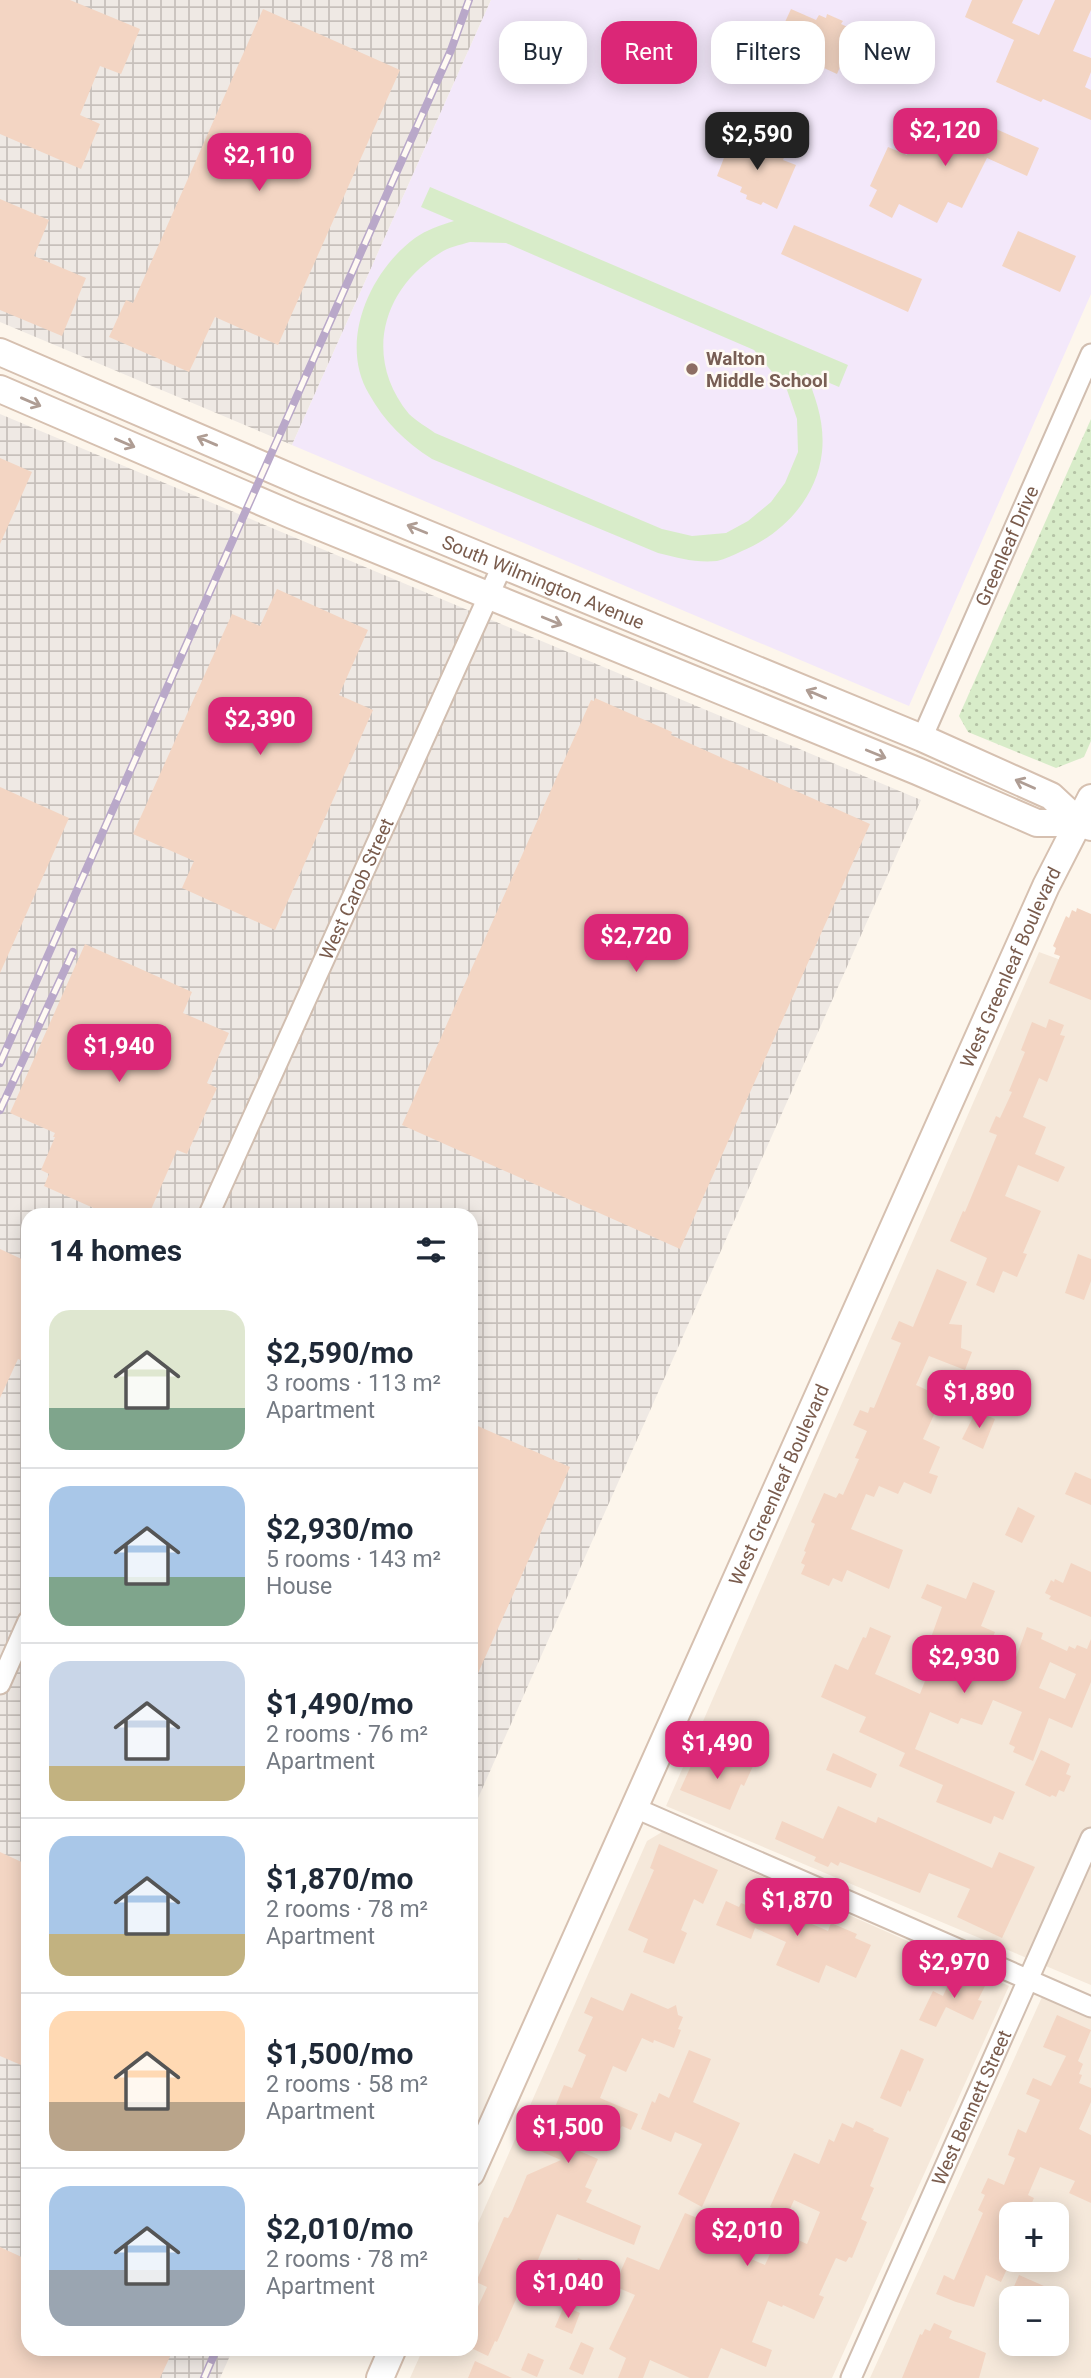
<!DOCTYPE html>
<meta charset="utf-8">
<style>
:root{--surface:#fff;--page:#f6f6f7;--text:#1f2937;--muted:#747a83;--line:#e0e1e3;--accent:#db2777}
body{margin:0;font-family:Roboto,sans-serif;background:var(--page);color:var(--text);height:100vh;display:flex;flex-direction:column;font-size:26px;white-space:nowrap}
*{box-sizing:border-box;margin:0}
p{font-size:23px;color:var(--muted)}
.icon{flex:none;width:38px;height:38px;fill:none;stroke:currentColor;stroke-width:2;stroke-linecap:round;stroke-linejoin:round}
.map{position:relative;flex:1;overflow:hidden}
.drawer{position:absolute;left:21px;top:1208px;width:457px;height:1148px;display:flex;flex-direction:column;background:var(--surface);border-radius:21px;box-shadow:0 4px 18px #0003}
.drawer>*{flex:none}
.top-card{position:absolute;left:499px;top:21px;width:486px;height:63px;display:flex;gap:14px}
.buttons{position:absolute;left:999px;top:2202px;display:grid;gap:14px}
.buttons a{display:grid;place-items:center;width:70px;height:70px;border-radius:14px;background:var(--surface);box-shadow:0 4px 18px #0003;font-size:35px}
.price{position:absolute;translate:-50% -60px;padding:0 16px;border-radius:14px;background:var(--accent);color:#fff;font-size:23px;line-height:46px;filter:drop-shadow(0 2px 4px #0008)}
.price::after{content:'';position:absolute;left:50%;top:42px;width:21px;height:16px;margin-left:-10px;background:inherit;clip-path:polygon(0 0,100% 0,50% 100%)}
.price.on{background:#222;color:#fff}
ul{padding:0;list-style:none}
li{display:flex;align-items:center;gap:21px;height:175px;padding:0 28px}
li+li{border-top:2px solid var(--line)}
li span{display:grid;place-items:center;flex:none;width:196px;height:140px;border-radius:21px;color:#555}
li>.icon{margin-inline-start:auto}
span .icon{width:84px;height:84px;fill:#fffc;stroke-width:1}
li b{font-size:30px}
h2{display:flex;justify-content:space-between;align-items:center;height:84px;padding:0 28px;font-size:30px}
.tag{padding:0 24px;border-radius:21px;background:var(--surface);box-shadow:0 4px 18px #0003;font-size:24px;line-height:63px}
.tag.on{background:var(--accent);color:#fff}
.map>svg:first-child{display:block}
.residential{fill:#f5e8da;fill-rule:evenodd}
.industrial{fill:url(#industrial-grid)}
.education{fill:#f3e8fa}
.green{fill:url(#green-dots)}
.pitch{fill:#d8ecc9;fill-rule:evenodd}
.building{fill:#f3d5c3;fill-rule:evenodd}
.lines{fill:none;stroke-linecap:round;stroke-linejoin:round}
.street-casing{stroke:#d1beb0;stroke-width:23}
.secondary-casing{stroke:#d6c0b0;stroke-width:30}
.street{stroke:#fff;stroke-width:19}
.secondary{stroke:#fff;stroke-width:26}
.rail-casing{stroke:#b9a8c9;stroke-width:8}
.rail{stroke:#fffaf3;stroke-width:5;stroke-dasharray:16;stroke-linecap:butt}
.oneway{stroke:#af9d94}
.education-dot{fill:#8d6e63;stroke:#fffaf3;stroke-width:2.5}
.labels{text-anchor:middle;stroke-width:5;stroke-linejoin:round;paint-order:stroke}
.education-label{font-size:19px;font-weight:bold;fill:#785e54;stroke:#fffaf3;text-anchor:start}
.street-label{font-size:19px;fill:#7a5c4d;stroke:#fffaf3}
</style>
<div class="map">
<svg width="1091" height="2378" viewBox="0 0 1091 2378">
<defs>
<pattern id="industrial-grid" width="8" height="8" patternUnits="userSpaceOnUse" patternTransform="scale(1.75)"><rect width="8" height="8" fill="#efe9e4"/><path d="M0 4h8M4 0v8" fill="none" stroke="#c7c0bb"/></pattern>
<pattern id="green-dots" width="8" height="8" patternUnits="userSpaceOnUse" patternTransform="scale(1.75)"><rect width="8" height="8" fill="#d8ecc9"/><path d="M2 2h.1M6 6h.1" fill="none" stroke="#b4c2a5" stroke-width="1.8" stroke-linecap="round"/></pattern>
</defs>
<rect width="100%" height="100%" fill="#fdf6ec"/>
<!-- residential -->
<path class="residential" d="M1039 952 1091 971V1985L666 1806Z
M662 1832 1009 1986 832 2378H410L423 2349 471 2348V2239L647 1841Z
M1042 1997 1091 2017V2378H870ZM1012 2214H1057V2259H1012ZM1012 2298H1057V2343H1012Z"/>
<!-- industrial -->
<path class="industrial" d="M0 0H491L292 445 0 322Z
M0 414 921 800 471 1814V1214H28V2348L233 2349 220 2378H0Z"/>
<!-- education -->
<path class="education" d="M491 0H1091V294L909 706 292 445Z"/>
<!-- green -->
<path class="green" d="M1091 419V741L1084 757 1056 768 968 732 959 716Z"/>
<!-- pitch -->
<path class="pitch" d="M430 187 848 365 839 387 806 373C816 399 825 423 822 452 817 498 783 534 742 551 734 555 725 559 717 561 696 563 678 558 658 553L432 459C405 442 384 421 369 394 338 342 370 271 415 238 426 230 441 225 454 221L421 207ZM470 242 506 243 754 350 787 390 797 419 798 452 785 483 771 502 748 521 726 533 692 536 662 529 435 433C427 427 416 421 409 414 363 358 382 289 440 253 448 247 460 245 470 242Z"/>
<!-- building -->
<path class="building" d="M0 0H70L140 29 121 74 100 66 80 115 100 124 81 169 0 134Z
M972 0H1023L1012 23 1039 35 1055 0H1091V10L1073 51 1091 58V72L1085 87 1091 90V120L1043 99 1041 102 996 82 1014 40 965 17Z
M263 9 400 70 278 345 215 317 189 372 109 337 126 300 133 303Z
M791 9 816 20 819 15 826 18 827 14 843 21 841 24 852 29 846 42 850 44 837 74 824 68 822 73 807 66 809 61 774 46Z
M960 113 1039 148 1027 176 987 158 962 208 948 202 937 223 899 204 892 218 869 206 877 190 870 186 888 147 907 155 916 135 919 137 920 135 942 144 945 138 948 140Z
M732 137 768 153 770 149 785 155 783 160 796 165 777 209 763 202 761 205 746 199 747 195 740 192 742 187 717 176Z
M0 199 49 220 34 256 86 278 62 336 0 310Z
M794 225 922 279 908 312 781 254Z
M1018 231 1076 256 1060 292 1002 266Z
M0 458 32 472 0 544Z
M277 589 368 630 339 695 373 710 275 930 182 888 194 861 133 834 232 614 260 626Z
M595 698 672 732 671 735 870 824 680 1249 402 1125 591 700 594 701Z
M0 787 69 818 0 973Z
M1077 908 1091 914V1000L1049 983 1060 956 1054 954 1056 948 1053 946 1066 916 1069 918 1072 910 1076 912Z
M85 944 192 992 183 1013 229 1033 207 1083 217 1088 187 1154 177 1150 149 1214H107L44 1186 49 1174 41 1170 55 1137H53L55 1133 10 1113Z
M1049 1019 1064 1025 1060 1035 1065 1036 1047 1082 1039 1078 1023 1117 1046 1127 1035 1154 1065 1167 1058 1182 1018 1165 1005 1196 1041 1211 1023 1253 1027 1254 1017 1277 1003 1271 994 1293 976 1285 987 1258 950 1241 963 1211 965 1212 997 1135 989 1132 996 1116 1000 1118 1012 1092 1009 1091 1025 1052 1021 1050 1032 1022 1046 1028Z
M0 1249 28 1262V1363L18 1359 0 1398Z
M1078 1254 1091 1259V1281L1084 1300 1065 1293Z
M937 1269 967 1282 949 1324 962 1325 961 1348 972 1352 965 1370 929 1356 916 1385 942 1397 923 1439 940 1447 929 1473 938 1476 931 1494 904 1482 898 1494 879 1486 874 1497 866 1494 851 1529 903 1550 889 1589 847 1570 842 1582 833 1578 829 1586 801 1574 805 1565 801 1563 806 1552 804 1551 815 1524 811 1522 824 1493 836 1498 839 1493 843 1495 859 1459 855 1458 867 1431 853 1425 860 1410 868 1413 870 1407 874 1408 901 1343 891 1339 899 1321 913 1327Z
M976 1411 995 1419 983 1449 962 1439Z
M471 1423 570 1467 471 1689Z
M1075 1472 1091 1479V1505L1065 1494Z
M1018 1507 1035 1516 1022 1543 1005 1535Z
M1071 1563 1091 1572V1617L1049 1599 1051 1596 1045 1593 1051 1580 1054 1582 1055 1579 1063 1583Z
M973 1582 995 1591 981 1626 995 1632 987 1651 1014 1663 1027 1627 1043 1633 1041 1639 1067 1651 1069 1646 1075 1649 1077 1645 1087 1649 1091 1639V1682L1072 1728 1049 1718 1033 1761 1013 1752 1015 1747 1009 1744 1022 1712 993 1700 982 1725 961 1718 958 1724 930 1712 915 1749 1015 1792 1003 1820 994 1816 991 1824 936 1802 943 1785 899 1766 905 1753 859 1732 866 1717 821 1697 835 1664 848 1670 863 1637 866 1638 870 1627 891 1636 875 1674 920 1694 933 1660 924 1657 942 1607 921 1598 927 1584 966 1599ZM1050 1662 1076 1674 1065 1699 1039 1688Z
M1041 1750 1070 1764 1066 1774 1071 1776 1064 1792 1059 1790 1056 1797 1052 1795 1050 1797 1025 1785Z
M833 1753 877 1774 871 1788 826 1770Z
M731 1756 753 1766 744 1786 741 1784 730 1810 680 1790 694 1759 709 1766 712 1758 726 1765Z
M838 1806 876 1823 878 1817 992 1868 999 1852 1035 1867 1002 1938 957 1917 970 1889 929 1873 920 1893 840 1862 838 1866 831 1862 828 1867 814 1861 816 1857 775 1839 782 1821 823 1839Z
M659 1844 718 1870 703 1904 694 1899 681 1930 687 1933 674 1964 643 1952 648 1939 628 1930 654 1870 650 1868Z
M0 1852 28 1865V2068L0 2056Z
M752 1891 799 1910 796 1917 828 1931 831 1923 857 1934 855 1938 871 1945 856 1978 826 1965 819 1983 776 1965 786 1942 755 1928 751 1939 716 1925 726 1901 739 1907 741 1903 746 1905Z
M954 1972 985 1986 978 2000 982 2001 973 2020 946 2007 936 2027 919 2020 933 1991 943 1996Z
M631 1993 668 2009 676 2005 678 2015 683 2017 678 2029 681 2030 674 2048 654 2040 653 2043 642 2038 626 2072 613 2066 600 2098 638 2114 631 2130 622 2126 620 2129 584 2113 570 2147 598 2159 585 2187 592 2190 586 2202 641 2226 634 2245 557 2214 535 2267 574 2283 567 2299 524 2281 497 2342 495 2341 488 2356 471 2348V2311L475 2313 487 2287 476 2282 504 2217 508 2218 512 2211 527 2175 561 2160 533 2148 548 2116 551 2117 564 2085 572 2088 586 2055 578 2051 593 2017 584 2013 591 1997 623 2011Z
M1057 2015 1091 2030 1078 2061 1083 2064 1079 2074 1082 2075 1079 2083 1091 2088V2102L1079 2129 1091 2135V2203L1069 2193 1075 2181 1040 2167 1028 2195 1034 2198 1027 2214H1012V2258L1001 2282 986 2275 974 2307 956 2302 936 2294 944 2275 954 2280 983 2213 978 2210 985 2195 981 2193 988 2178 1004 2185 1015 2158 1008 2155 1018 2129 1026 2133 1040 2100 1026 2094 1033 2078 1051 2086 1066 2056 1043 2047Z
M901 2049 924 2059 910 2092 908 2090 901 2107 880 2098Z
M689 2050 711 2059 693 2102 740 2123 702 2207 678 2194 702 2144 675 2132 671 2142 641 2129 652 2101 655 2103 659 2093 669 2098Z
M856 2121 874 2129 873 2131 889 2138 870 2186 874 2188 861 2219 867 2222 852 2258 849 2257 846 2262 836 2258 819 2295 824 2297 814 2319 783 2305 782 2307 768 2301 752 2342 772 2350 766 2367 721 2348 708 2378H690L650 2360 643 2378H618L626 2358 609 2349 635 2295 614 2286 627 2257 659 2270 685 2213 742 2236 745 2239 739 2254 765 2265 780 2232 807 2244 820 2212 794 2200 788 2214 770 2207 794 2153 819 2164 829 2139 834 2142 842 2123 853 2128Z
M0 2247 28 2260V2348H174L160 2378H0Z
M578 2258 599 2267 591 2285 570 2276Z
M1019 2275 1044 2286 1039 2298H1009Z
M564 2306 580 2313 572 2334 555 2327Z
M934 2323 952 2331 949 2338 986 2353 979 2378H902L920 2334 922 2335 925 2329 930 2331Z
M581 2342 594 2348 583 2375 569 2369Z
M528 2353 544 2360 537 2377 521 2370Z
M475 2361 512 2378H468Z"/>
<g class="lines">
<!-- street casing -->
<g class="street-casing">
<g id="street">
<path id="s1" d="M922 738 1091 354"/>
<path id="s2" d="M209 1214 503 564"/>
<path d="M0 1684 28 1621"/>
<path d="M633 1807 1091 2007"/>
<path id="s3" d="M851 2378 1091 1838"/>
</g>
</g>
<!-- secondary casing -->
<g class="secondary-casing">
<g id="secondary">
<path id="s4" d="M0 352 306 484 922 738 1051 796 1080 823 1091 827"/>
<path d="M0 389 292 515 917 771 1037 823H1080"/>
<path id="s5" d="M471 2173 1046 886 1091 798"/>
<path d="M380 2378 393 2348"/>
</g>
</g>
<!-- street -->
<use href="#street" class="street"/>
<!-- secondary -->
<use href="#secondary" class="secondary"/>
<!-- rail casing -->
<g class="rail-casing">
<path id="rail" d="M0 1063 451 50 469 0
M0 1110 73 952
M204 2378 217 2348"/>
</g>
<!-- rail -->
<use href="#rail" class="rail"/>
</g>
<!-- one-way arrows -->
<defs><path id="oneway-shaft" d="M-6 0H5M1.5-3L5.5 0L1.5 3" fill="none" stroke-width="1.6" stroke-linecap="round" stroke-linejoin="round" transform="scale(1.75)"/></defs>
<g class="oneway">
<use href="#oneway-shaft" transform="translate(31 402) rotate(23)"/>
<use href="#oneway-shaft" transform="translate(207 441) rotate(-157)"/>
<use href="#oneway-shaft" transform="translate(125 443) rotate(23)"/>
<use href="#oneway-shaft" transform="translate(417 529) rotate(-158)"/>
<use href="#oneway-shaft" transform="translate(552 621) rotate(22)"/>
<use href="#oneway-shaft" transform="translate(816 694) rotate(-157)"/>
<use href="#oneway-shaft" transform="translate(876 754) rotate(22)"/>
<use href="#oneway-shaft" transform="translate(1025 784) rotate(-156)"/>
</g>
<!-- markers -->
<circle class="education-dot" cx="692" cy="369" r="7"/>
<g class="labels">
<!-- education labels -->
<g class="education-label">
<text x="706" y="365">Walton<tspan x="706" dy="22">Middle School</tspan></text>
</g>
<!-- street labels -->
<g class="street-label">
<text dy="7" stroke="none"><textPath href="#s1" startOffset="210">Greenleaf Drive</textPath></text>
<text dy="7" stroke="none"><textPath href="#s4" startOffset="590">South Wilmington Avenue</textPath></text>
<text dy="7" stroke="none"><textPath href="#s2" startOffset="357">West Carob Street</textPath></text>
<text dy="7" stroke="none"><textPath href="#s5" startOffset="1321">West Greenleaf Boulevard</textPath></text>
<text dy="7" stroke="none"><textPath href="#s5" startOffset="754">West Greenleaf Boulevard</textPath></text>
<text dy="7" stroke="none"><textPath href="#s3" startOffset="296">West Bennett Street</textPath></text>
</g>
</g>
</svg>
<div class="buttons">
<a>+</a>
<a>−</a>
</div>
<b class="price" style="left:945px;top:168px">$2,120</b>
<b class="price on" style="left:757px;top:172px">$2,590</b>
<b class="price" style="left:259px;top:193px">$2,110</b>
<b class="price" style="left:260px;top:757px">$2,390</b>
<b class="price" style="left:636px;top:974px">$2,720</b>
<b class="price" style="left:119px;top:1084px">$1,940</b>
<b class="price" style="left:979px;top:1430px">$1,890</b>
<b class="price" style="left:964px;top:1695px">$2,930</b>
<b class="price" style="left:717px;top:1781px">$1,490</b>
<b class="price" style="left:797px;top:1938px">$1,870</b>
<b class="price" style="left:954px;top:2000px">$2,970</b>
<b class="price" style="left:568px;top:2165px">$1,500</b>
<b class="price" style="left:747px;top:2268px">$2,010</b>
<b class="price" style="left:568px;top:2320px">$1,040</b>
<div class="top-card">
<a class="tag">Buy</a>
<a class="tag on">Rent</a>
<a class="tag">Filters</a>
<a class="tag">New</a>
</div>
<section class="drawer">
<h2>14 homes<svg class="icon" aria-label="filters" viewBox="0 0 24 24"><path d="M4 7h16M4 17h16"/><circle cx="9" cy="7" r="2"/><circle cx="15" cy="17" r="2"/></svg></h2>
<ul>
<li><span style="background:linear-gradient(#dfe7d0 70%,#7fa58c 0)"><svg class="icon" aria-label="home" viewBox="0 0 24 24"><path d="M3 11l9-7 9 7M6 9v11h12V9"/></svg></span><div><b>$2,590/mo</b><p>3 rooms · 113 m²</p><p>Apartment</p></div></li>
<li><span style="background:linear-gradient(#a9c7e8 65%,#7fa58c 0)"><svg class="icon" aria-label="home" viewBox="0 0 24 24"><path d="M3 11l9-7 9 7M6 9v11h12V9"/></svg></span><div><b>$2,930/mo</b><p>5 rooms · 143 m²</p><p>House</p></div></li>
<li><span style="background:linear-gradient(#c9d6e8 75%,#c2b280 0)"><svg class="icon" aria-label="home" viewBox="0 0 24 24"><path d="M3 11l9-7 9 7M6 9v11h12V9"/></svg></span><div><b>$1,490/mo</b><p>2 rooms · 76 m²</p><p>Apartment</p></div></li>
<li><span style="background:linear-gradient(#a9c7e8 70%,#c2b280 0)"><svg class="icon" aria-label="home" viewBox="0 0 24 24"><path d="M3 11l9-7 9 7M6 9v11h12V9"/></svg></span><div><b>$1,870/mo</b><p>2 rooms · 78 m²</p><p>Apartment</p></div></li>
<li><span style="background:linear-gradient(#ffd9b3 65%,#b9a48a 0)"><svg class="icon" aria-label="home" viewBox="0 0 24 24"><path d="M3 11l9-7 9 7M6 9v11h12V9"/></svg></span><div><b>$1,500/mo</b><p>2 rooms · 58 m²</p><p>Apartment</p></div></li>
<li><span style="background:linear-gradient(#a9c7e8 60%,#9aa5b1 0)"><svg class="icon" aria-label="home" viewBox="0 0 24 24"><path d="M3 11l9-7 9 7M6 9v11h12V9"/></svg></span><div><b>$2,010/mo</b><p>2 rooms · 78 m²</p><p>Apartment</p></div></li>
</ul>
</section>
</div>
